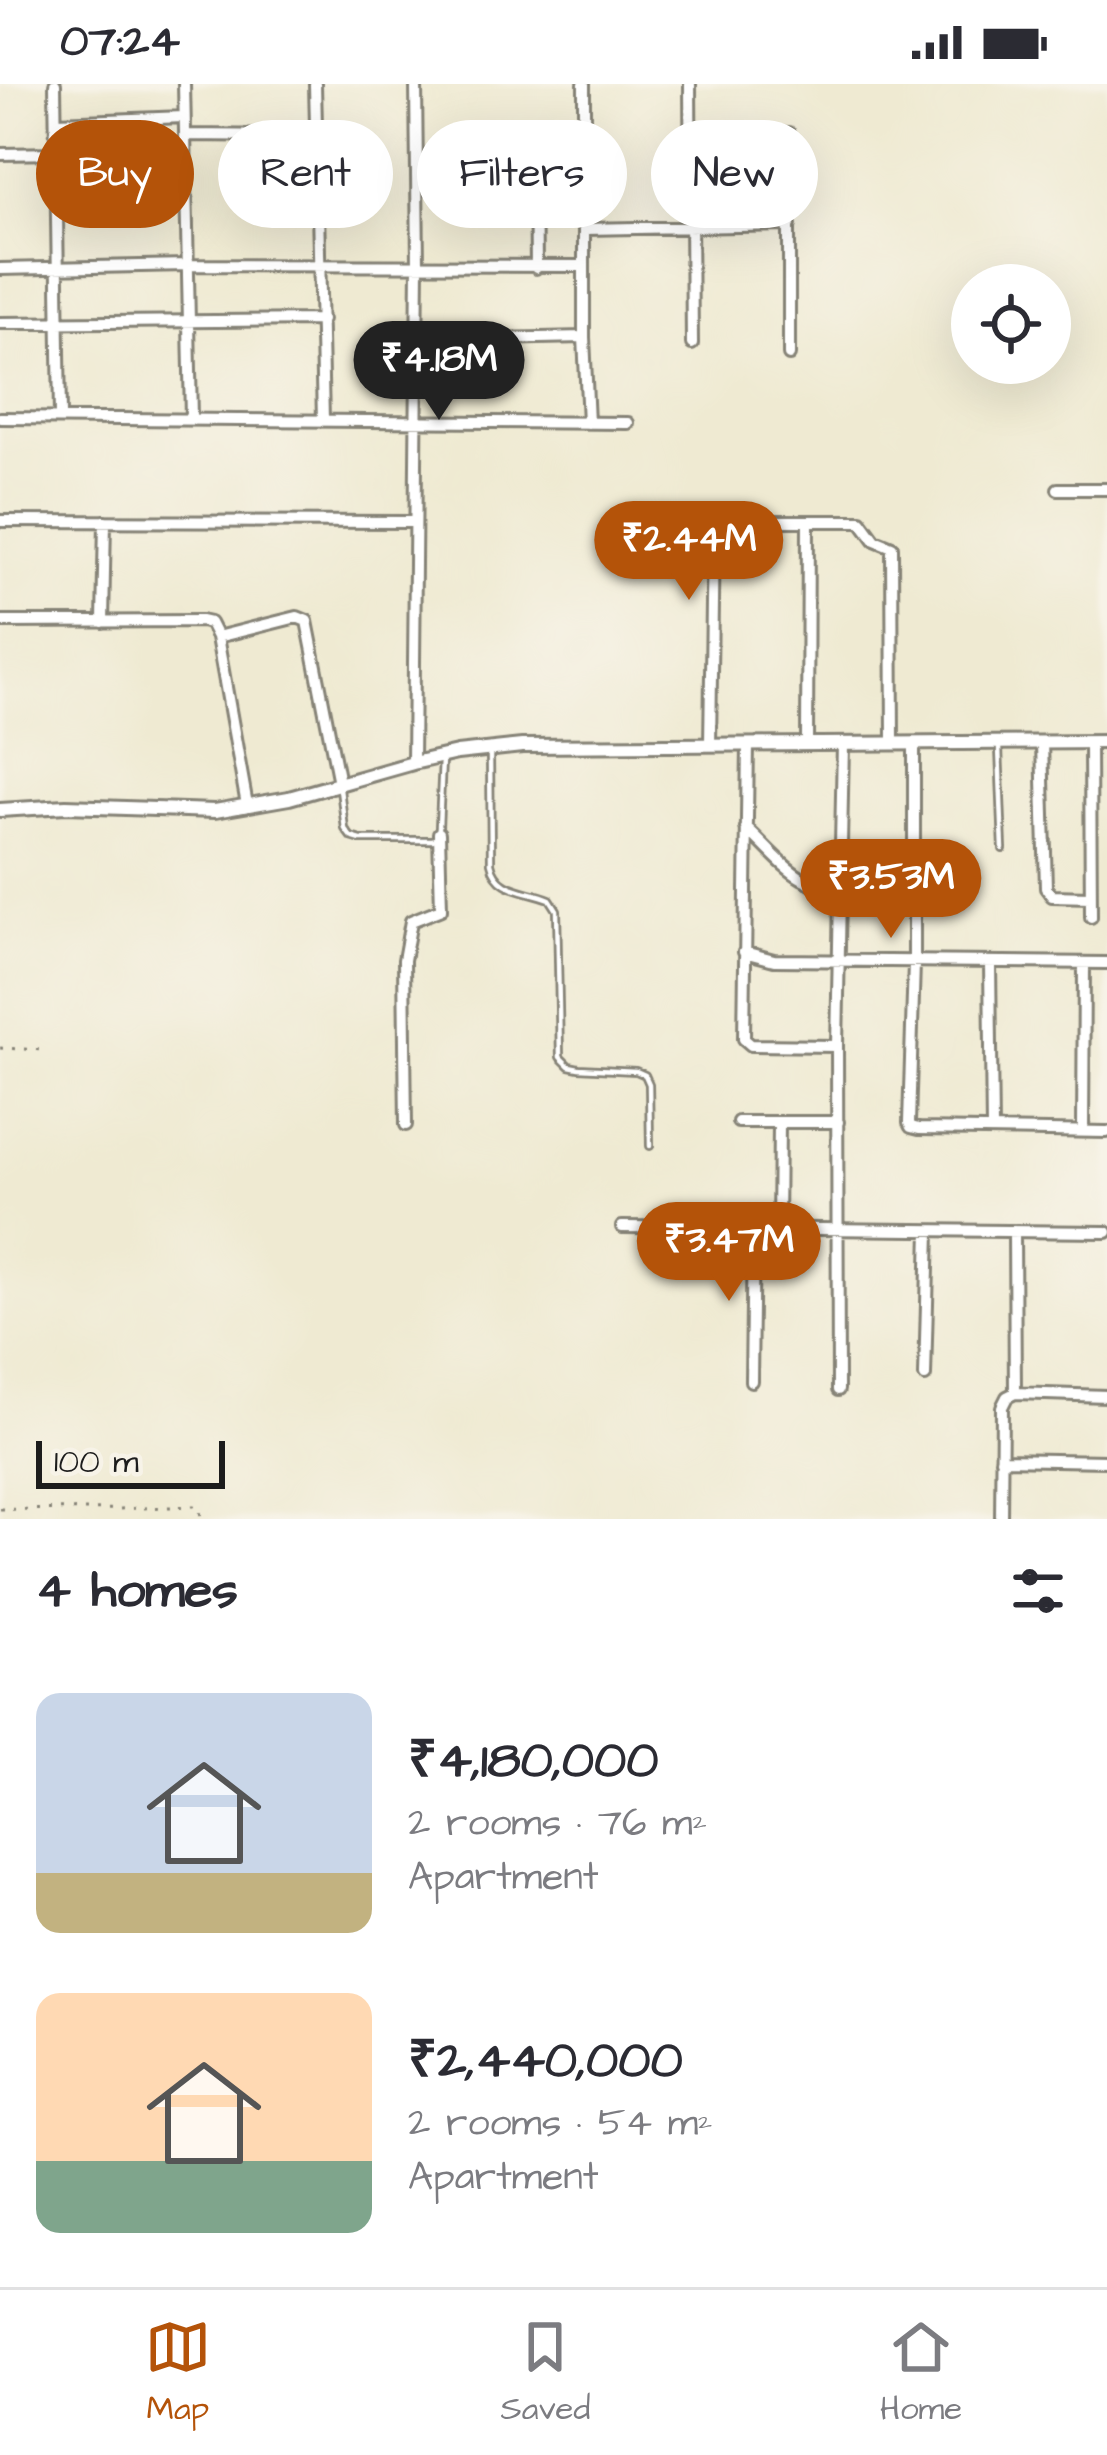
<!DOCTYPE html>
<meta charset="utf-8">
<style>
:root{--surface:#fff;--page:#f2f2f3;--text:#2b2b33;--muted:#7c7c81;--line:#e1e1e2;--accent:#b45309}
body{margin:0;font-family:"Architects Daughter",sans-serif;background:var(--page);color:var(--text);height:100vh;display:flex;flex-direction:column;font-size:45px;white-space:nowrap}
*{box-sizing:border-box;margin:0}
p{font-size:39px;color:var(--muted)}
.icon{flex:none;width:66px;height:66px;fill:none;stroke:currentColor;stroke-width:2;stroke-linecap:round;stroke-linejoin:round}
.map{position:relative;height:1435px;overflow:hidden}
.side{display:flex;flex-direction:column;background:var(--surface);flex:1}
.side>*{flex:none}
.hud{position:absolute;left:36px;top:36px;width:1035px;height:108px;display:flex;gap:24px}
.tools{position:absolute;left:951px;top:180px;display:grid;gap:24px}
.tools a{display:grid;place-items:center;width:120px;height:120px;border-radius:50%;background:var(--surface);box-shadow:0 12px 48px #0002;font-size:60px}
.scale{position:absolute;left:36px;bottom:30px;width:189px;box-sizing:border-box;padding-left:12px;border:6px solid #1c1c1c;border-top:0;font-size:33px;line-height:42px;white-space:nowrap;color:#1c1c1c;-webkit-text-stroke:9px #f7f3e8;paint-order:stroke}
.price{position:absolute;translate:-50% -102px;padding:0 27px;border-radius:42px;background:var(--accent);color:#fff;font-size:39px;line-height:78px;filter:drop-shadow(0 3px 6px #0008)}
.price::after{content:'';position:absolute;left:50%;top:72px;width:36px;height:27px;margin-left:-18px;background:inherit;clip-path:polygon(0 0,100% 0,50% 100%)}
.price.on{background:#222;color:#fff}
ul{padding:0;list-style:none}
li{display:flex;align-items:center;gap:36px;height:300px;padding:0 36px}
li span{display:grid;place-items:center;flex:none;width:336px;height:240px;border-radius:24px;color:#555}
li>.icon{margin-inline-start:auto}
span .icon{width:144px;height:144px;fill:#fffc;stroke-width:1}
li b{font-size:51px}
h2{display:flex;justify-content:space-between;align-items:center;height:144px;padding:0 36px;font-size:51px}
.pill{padding:0 42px;border-radius:54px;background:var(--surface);box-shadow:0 12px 48px #0002;font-size:42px;line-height:108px}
.pill.on{background:var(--accent);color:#fff}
.status{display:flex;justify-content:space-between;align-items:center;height:84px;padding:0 60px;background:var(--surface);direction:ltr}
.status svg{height:33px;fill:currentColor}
.tabs{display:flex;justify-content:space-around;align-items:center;height:168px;border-top:3px solid var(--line);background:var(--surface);font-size:33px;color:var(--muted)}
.tabs a{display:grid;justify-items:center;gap:6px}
.tabs .on{color:var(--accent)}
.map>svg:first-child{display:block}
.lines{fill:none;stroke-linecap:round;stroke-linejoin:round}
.service-casing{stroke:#868377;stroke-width:10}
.minor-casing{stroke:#868377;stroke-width:16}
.tertiary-casing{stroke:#868377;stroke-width:18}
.path{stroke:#868377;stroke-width:3;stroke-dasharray:3 9;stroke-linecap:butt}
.service{stroke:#fff;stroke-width:4.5}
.minor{stroke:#fff;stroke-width:10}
.tertiary{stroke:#fff;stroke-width:12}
</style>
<div class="status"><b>07:24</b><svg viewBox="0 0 49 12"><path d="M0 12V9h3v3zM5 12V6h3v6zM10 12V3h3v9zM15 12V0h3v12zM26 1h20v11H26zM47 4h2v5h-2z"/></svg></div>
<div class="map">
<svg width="1107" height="1435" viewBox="0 0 1107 1435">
<rect width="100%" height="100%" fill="#f7f3e8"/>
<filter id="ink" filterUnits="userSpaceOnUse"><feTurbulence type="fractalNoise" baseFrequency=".00833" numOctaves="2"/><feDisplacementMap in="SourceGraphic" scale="24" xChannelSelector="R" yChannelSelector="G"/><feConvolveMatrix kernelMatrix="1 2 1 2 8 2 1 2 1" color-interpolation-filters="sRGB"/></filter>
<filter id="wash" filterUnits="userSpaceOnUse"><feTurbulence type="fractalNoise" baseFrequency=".004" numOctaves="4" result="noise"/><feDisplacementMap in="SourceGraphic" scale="48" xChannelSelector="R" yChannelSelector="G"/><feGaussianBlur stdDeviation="2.7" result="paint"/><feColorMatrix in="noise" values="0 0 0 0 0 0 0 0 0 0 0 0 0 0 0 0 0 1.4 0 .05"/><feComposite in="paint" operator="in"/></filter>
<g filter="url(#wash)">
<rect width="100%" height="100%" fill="#efead2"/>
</g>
<g filter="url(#ink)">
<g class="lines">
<!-- service casing -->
<g class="service-casing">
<path id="service" d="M999 664 1003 765
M490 671 491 779C497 808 526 805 550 815L557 826 560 973 569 982 579 984 636 987 645 991 649 1000 650 1062
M340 705 345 745 351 753 361 756H433L438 752 439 743 442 675"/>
</g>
<!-- minor casing -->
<g class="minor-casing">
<path id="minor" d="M55 0 60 333
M184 0 191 334
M315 0 323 336
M584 0V253L588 339
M690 0 692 260
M57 38 184 33
M789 49V271
M185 51 318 52
M0 70 58 69
M418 86 583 88
M535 88 536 184
M585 145 790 141
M0 185 187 181 583 182
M0 239 322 236
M416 257 584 253
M0 334 628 339
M1058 405H1107
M0 437 414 438
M0 538 201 537 210 539 217 553 247 721
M103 538 105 437
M217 553 297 533 307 537 339 699
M1042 658 1046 804 1052 812 1090 813
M1090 658 1091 833
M748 660 744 955 751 961 837 962
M807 660 808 438
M914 660V879L909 1039 911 1043 919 1045 1107 1048
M710 661 713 447 715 440 721 437H861L875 456 892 463 893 659
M413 679 418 181 416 0
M746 744C764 760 782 783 803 795 836 815 877 809 914 808
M744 868 774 876 1107 879
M990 879 992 1046
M738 1038H838
M406 1041 404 876 411 837 441 825 439 749
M1083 1047 1084 879
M622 1143 1107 1148
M778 1145 779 1038
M1014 1148 1015 1309
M925 1292 929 1147
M751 1297 753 1144
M838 1306 837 962 843 660
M1001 1375 1107 1377
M1001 1435 1002 1323 1007 1313 1015 1309 1107 1312"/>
</g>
<!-- tertiary casing -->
<g class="tertiary-casing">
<path id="tertiary" d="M0 726 66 722 215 727 289 714 413 679 457 669 522 662 1107 658"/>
</g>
<!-- path -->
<path class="path" d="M0 964 45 966
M0 1425 92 1426 194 1422 200 1425 201 1435"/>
<!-- service -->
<use href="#service" class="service"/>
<!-- minor -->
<use href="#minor" class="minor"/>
<!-- tertiary -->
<use href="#tertiary" class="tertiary"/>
</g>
</g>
</svg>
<div class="tools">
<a><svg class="icon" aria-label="locate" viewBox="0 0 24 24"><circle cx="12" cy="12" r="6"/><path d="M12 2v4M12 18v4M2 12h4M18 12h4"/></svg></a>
</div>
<div class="scale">100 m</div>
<b class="price on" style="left:439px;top:339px">₹4.18M</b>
<b class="price" style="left:689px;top:519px">₹2.44M</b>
<b class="price" style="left:891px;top:857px">₹3.53M</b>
<b class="price" style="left:729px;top:1220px">₹3.47M</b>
<div class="hud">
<a class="pill on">Buy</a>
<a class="pill">Rent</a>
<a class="pill">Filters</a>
<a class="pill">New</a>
</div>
</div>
<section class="side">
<h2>4 homes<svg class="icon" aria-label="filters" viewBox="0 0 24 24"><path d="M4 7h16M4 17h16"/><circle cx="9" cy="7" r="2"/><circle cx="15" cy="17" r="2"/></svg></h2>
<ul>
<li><span style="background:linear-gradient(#c9d6e8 75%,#c2b280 0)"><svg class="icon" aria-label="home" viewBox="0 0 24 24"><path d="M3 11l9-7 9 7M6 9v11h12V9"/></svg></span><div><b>₹4,180,000</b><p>2 rooms · 76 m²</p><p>Apartment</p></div></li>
<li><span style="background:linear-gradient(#ffd9b3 70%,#7fa58c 0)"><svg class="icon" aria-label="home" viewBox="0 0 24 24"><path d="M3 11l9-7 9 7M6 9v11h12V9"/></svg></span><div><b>₹2,440,000</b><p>2 rooms · 54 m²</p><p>Apartment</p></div></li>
</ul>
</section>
<nav class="tabs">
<a class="on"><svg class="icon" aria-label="map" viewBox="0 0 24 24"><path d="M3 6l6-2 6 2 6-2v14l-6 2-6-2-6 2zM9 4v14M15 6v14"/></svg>Map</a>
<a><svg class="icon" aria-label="saved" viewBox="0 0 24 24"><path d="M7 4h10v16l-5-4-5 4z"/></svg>Saved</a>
<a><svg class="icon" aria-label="home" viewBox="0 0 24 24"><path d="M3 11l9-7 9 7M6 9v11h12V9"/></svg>Home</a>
</nav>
